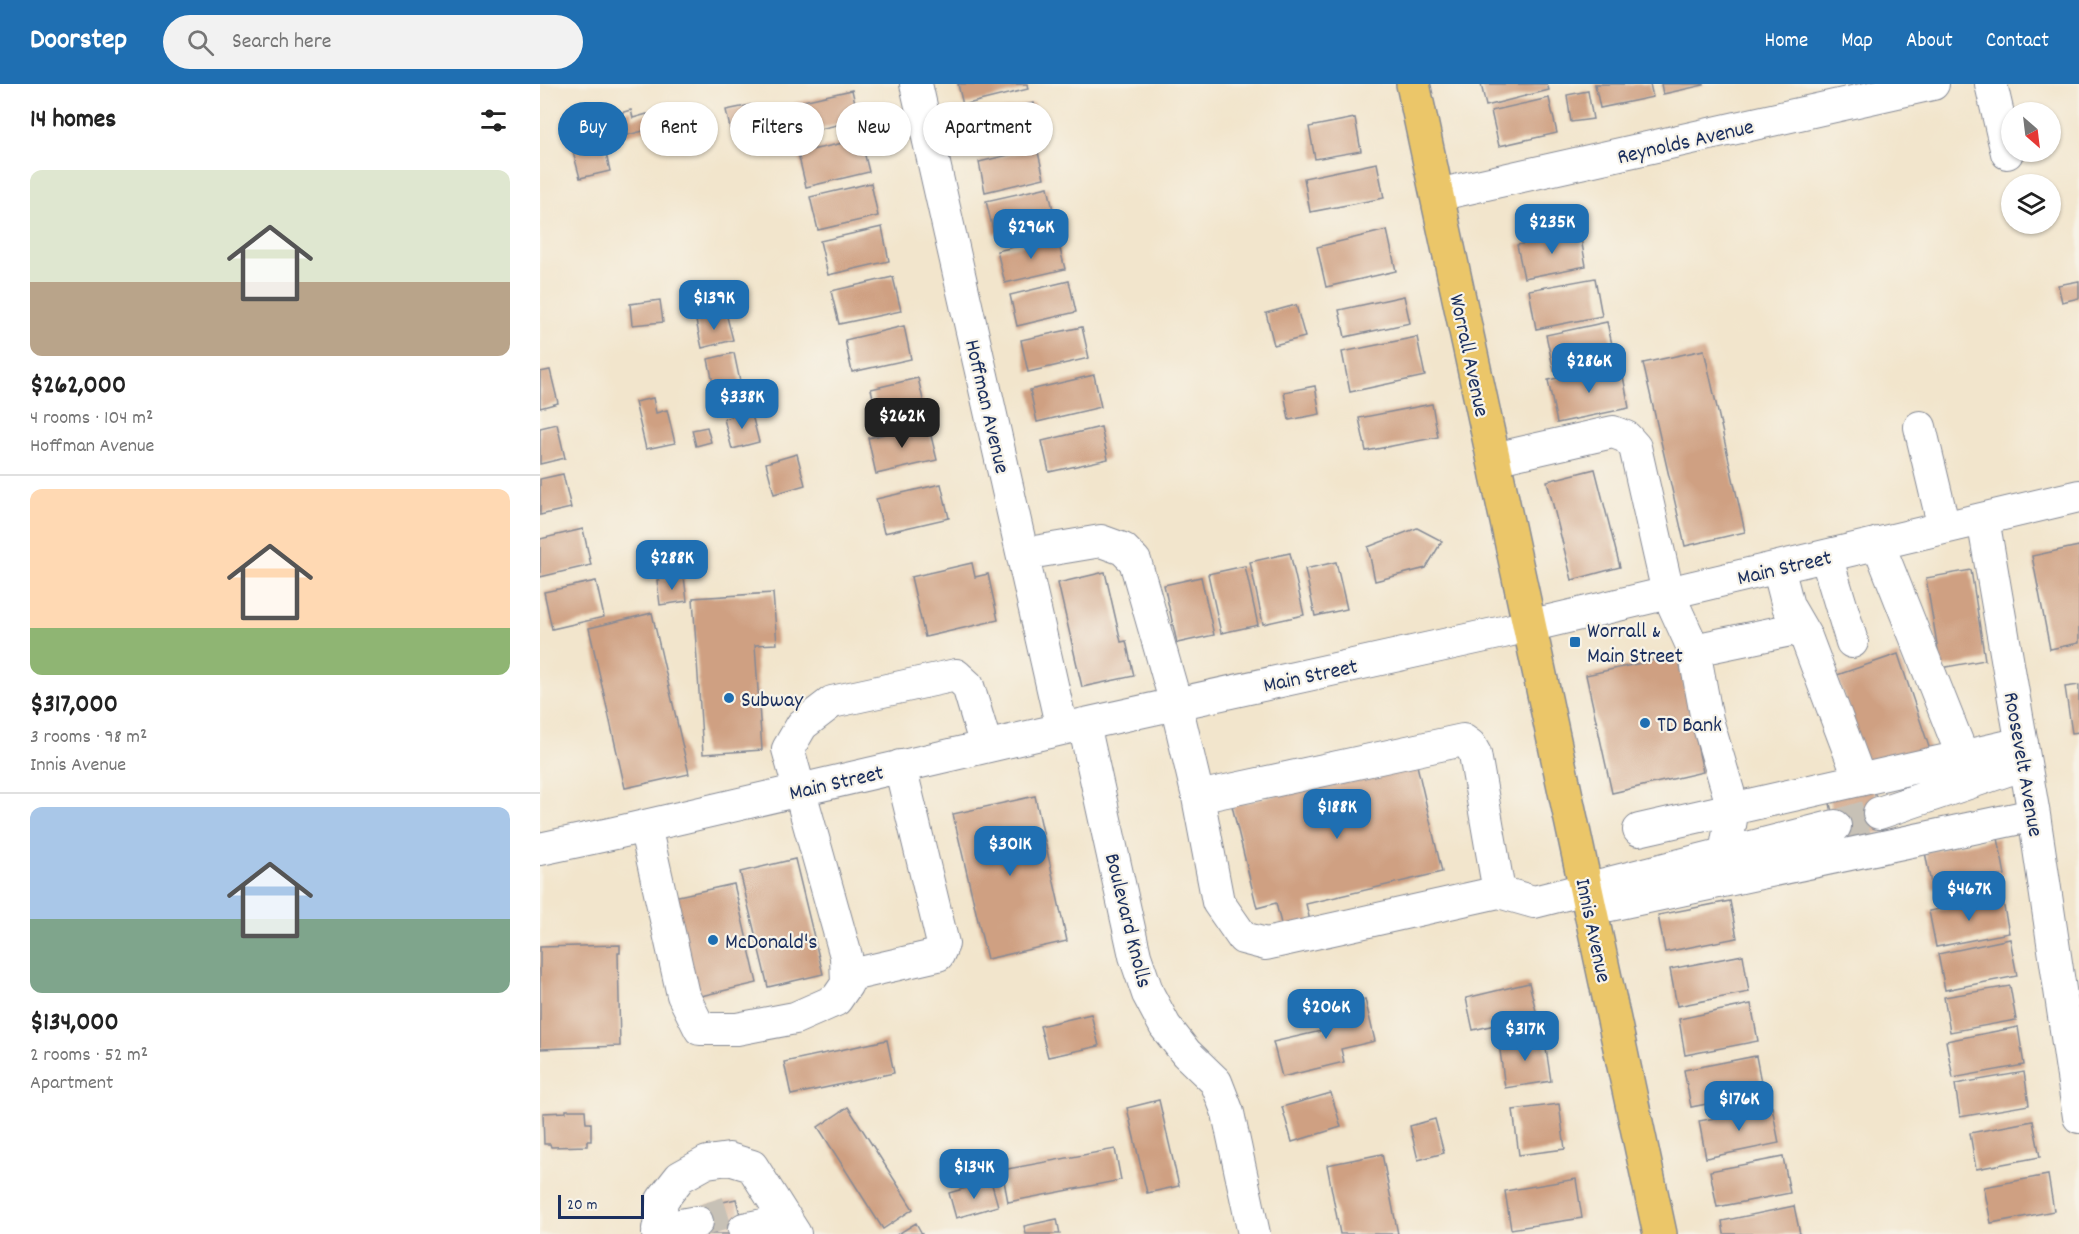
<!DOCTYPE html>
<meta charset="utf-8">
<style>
:root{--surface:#fff;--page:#f2f2f2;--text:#222;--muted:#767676;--line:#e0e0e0;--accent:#1f6fb2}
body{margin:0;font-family:Dekko,sans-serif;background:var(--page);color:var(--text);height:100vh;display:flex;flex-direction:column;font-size:22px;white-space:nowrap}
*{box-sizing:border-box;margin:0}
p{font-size:20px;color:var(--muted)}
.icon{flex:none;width:33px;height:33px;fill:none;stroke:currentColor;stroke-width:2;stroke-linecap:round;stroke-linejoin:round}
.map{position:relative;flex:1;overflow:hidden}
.panel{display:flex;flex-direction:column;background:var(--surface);width:540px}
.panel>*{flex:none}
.hud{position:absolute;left:18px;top:18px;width:570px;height:54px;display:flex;gap:12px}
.needle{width:39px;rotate:152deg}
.controls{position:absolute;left:1461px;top:18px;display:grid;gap:12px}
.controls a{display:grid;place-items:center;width:60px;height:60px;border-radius:50%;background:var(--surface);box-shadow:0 2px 4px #0004;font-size:30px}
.scale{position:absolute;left:18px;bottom:15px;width:86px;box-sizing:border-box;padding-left:6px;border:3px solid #1b2f5e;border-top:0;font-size:16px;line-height:21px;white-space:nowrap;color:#1b2f5e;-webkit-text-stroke:4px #f7f3e8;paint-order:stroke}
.price{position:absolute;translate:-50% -51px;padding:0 14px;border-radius:12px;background:var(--accent);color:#fff;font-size:20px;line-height:39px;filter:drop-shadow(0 2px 3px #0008)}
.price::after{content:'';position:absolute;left:50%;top:36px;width:18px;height:14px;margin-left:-9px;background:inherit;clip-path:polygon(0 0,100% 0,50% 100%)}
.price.active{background:#222;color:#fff}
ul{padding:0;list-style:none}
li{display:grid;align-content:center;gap:12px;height:318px;padding:0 30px}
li+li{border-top:2px solid var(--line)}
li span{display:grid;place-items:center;height:186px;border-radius:12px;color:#555}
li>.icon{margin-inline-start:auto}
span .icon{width:108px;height:108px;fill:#fffc;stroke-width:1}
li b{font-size:26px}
h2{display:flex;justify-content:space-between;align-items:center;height:72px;padding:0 30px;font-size:26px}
.tag{padding:0 21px;border-radius:27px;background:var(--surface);box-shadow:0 2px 4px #0004;font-size:21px;line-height:54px}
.tag.active{background:var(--accent);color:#fff}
header{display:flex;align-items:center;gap:36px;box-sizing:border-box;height:84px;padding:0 30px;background:var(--accent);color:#fff}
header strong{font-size:28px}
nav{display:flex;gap:33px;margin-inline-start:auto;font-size:21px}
.search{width:420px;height:54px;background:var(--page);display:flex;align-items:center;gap:15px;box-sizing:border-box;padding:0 21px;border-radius:33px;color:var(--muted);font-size:22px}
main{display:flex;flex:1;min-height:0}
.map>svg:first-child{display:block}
.building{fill:#cfa082}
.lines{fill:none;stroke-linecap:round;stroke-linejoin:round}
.minor-tunnel{stroke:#c7c1b6;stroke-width:32;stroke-dasharray:32 16;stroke-linecap:butt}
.minor-casing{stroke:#868a95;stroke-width:34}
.major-casing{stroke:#868a95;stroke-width:36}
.minor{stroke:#fff;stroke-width:32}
.major{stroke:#ebc669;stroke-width:33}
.poi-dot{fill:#1f6fb2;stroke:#f7f3e8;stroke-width:2}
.labels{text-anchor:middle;stroke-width:4.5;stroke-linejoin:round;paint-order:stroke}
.street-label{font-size:22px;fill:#1b2f5e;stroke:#f7f3e8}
.poi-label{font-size:22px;fill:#1b2f5e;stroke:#f7f3e8;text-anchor:start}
</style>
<header>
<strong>Doorstep</strong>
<div class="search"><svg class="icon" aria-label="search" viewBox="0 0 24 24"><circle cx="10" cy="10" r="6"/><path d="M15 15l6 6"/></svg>Search here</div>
<nav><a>Home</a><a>Map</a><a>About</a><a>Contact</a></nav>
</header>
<main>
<section class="panel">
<h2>14 homes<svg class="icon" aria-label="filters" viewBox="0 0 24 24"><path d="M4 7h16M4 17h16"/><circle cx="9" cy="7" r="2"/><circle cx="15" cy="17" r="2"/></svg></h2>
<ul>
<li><span style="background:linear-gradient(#dfe7d0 60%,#b9a48a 0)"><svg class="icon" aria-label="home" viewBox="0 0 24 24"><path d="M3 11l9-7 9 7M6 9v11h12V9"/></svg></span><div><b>$262,000</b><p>4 rooms · 104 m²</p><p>Hoffman Avenue</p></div></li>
<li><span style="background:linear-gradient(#ffd9b3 75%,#8fb573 0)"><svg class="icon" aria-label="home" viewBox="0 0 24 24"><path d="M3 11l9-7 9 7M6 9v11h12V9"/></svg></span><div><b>$317,000</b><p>3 rooms · 98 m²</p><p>Innis Avenue</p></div></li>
<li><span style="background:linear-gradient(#a9c7e8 60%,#7fa58c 0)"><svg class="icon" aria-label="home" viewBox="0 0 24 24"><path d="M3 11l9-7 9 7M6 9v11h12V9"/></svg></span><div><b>$134,000</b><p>2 rooms · 52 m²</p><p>Apartment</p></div></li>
</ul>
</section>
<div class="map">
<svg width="1539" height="1150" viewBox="0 0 1539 1150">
<rect width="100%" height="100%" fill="#f7f3e8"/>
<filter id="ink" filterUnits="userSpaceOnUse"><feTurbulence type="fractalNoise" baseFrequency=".0167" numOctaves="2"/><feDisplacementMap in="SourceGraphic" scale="12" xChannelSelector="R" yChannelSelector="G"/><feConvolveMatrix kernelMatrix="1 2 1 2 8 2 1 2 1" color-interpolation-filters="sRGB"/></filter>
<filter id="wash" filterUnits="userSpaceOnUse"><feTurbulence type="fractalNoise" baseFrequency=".008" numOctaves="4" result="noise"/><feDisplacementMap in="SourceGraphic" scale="24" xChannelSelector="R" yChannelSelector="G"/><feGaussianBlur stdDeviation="1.35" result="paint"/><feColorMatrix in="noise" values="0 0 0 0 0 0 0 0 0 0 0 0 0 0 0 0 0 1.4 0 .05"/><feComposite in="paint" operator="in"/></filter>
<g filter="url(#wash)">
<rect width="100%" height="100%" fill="#f2e5cc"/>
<g id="blocks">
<!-- building -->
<path class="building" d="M418 0H487L488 5 423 21Z
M941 0H1007L1009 6 946 22Z
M1055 0H1110L1113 13 1060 24Z
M1121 0H1164V1L1123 10Z
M312 6 319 36 262 49 254 19Z
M1048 7 1053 35 1031 38 1027 11Z
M1009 14 1017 49 959 62 951 27Z
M494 19 501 51 435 66 427 34Z
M211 21 216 47 192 53 186 26Z
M91 26 93 34 107 30 111 45 68 56 62 34Z
M815 34 821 67 775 75 769 43Z
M57 36 61 53 33 61 28 43Z
M321 55 329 88 266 103 258 69Z
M63 56 70 87 40 94 32 64Z
M497 64 504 94 445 108 439 78Z
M837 79 844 114 770 128 764 94Z
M331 99 338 132 278 146 270 113Z
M508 103 515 135 454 150 446 117Z
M342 143 349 177 288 191 280 157Z
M847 146 856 187 786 203 777 163Z
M1040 149 1046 182 984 194 977 161Z
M517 153 525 185 465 199 457 167Z
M353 193 361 227 299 240 291 207Z
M1055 194 1062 232 996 245 989 206Z
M529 197 536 228 477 242 470 211Z
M1539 197V214L1522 218 1518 201Z
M864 212 870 239 805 253 799 226Z
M120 216 123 238 92 241 90 220Z
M756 221 765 253 734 261 726 229Z
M186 229 193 256 162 264 156 237Z
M1067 238 1075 274 1014 287 1006 251Z
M364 242 371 275 312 288 305 256Z
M542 243 549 274 488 288 481 256Z
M877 253 885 292 810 308 802 268Z
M1164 266 1205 448 1145 462 1103 279Z
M194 269 202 307 176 313 168 275Z
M1081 281 1089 324 1017 339 1008 296Z
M10 286 18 319 0 324V288Z
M554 291 561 323 497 338 490 306Z
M378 294 386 329 339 340 331 305Z
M775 302 780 330 749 336 744 308Z
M113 314 116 329 127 326 135 359 106 365 95 318Z
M892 320 898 353 826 367 819 334Z
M211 327 219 358 192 365 184 335Z
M17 340 25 374 0 380V344Z
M388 340 397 376 336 390 328 354Z
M167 343 171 358 156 362 152 346Z
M561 343 568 375 509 388 502 357Z
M257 370 265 401 234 410 226 379Z
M1055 385 1080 483 1032 496 1007 397Z
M23 390 31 424 0 431V395Z
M401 400 409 434 344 449 336 415Z
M877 444 902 457 886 484 835 497 828 463Z
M43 445 51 481 0 493V455Z
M1539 462V559L1510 565 1492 472Z
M750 469 764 531 723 540 710 478Z
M796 478 807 525 775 532 765 485Z
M432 479 435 493 448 490 458 536 385 553 371 493Z
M705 482 718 541 681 549 668 490Z
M1431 486 1445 576 1401 584 1386 494Z
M565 488 581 558 586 557 594 592 542 603 518 499Z
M144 493 147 517 120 521 117 496Z
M661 493 674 551 637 559 624 501Z
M56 497 64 533 12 545 4 508Z
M233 509 237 560 215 561 222 666 163 670 153 514Z
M112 529 149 690 85 704 49 544Z
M1358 570 1391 669 1330 690 1297 591Z
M1138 571 1163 688 1072 709 1046 591Z
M1539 601V648L1532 649 1525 603Z
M876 677 902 788 766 820 771 841 743 848 736 819 717 824 692 722Z
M1333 701 1343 748 1299 758 1288 711Z
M495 712 527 857 447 875 413 730Z
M1458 754 1465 791 1392 805 1385 768Z
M255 775 283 890 228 903 200 788Z
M194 800 217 899 152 914 129 814Z
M1462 813 1469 849 1396 863 1389 827Z
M1190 817 1197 854 1125 868 1118 831Z
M1470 855 1477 892 1405 906 1398 870Z
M80 861V869H78L80 962 0 965V863Z
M1203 871 1209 908 1137 922 1130 885Z
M989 899 997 931 933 946 926 914Z
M1470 902 1476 936 1410 948 1404 913Z
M825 915 835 957 801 965 804 978 742 993 733 958 790 945 785 924Z
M1211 920 1218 957 1145 971 1139 935Z
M551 930 559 962 508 973 500 942Z
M1478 943 1484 981 1413 994 1406 957Z
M1004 952 1011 997 965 1004 959 959Z
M347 956 354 989 251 1011 244 978Z
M1216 972 1223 1009 1151 1023 1144 986Z
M1484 988 1489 1021 1420 1033 1415 1000Z
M791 1009 801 1043 752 1058 742 1023Z
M619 1016 639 1102 607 1109 587 1024Z
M1019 1020 1025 1065 979 1071 973 1026Z
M308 1023 373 1125 343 1145 278 1043Z
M1232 1023 1239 1059 1166 1074 1159 1037Z
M26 1026H45L46 1039H51V1057H47V1062L11 1063 10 1060H4L3 1029 26 1028Z
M895 1035 904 1069 878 1076 870 1042Z
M1493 1037 1500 1073 1436 1085 1430 1049Z
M575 1065 581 1096 468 1118 462 1086Z
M842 1070 858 1150H800L787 1081Z
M1243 1073 1250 1109 1177 1123 1170 1087Z
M1508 1091 1514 1127 1451 1139 1444 1103Z
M1036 1095 1042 1134 971 1145 965 1107Z
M451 1097 458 1122 416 1134 409 1109Z
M196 1115 205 1150H159L153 1125Z
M1254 1122 1260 1150H1184L1182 1137Z
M517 1135 520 1150H486L484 1142Z
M376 1139 382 1150H358Z"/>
</g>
</g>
<g filter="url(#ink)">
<use href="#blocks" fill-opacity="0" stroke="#868a95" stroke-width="1.5"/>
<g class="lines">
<!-- minor-tunnel -->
<path class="minor-tunnel" d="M1295 742 1339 729
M157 1138 199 1125"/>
<!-- minor casing -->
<g class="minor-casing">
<path id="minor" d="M376 0 522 645
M1451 0 1467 69
M897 111 1393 0
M1380 343 1404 444
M954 375 1073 348 1086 353 1095 363 1128 509 1154 566 1167 636 1193 724 1185 770
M1443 435 1494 731 1539 1033
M1338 459 1423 673
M483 470 561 457 583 465 595 477 636 620 658 713 678 818 703 854 726 860 959 808 994 818 1295 742
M1286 472 1312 558
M1238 483 1248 522 1266 553 1320 696
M1154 566 1260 544
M544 640 595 872 608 910 625 942 646 969 676 998 688 1029 714 1150
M658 713 923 656 930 661 935 670 959 808
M1339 729 1485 680
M105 742 143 911 160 945H197L255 934 296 916 307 900 306 872 248 665 262 641 292 618 416 591 428 602 446 662
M1099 746 1482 659
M0 765 75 749 522 645 963 548 1539 412
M1060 823 1494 731
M307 892 398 871 403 860 360 682
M118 1145 157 1138
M204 1145 247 1136
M118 1150 122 1116 140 1093 167 1078 189 1075 212 1082 255 1150"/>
</g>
<!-- major casing -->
<g class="major-casing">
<path id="major" d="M873 0 1120 1150"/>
</g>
<!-- minor -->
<use href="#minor" class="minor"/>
<!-- major -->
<use href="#major" class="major"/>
</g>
</g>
<!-- markers -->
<g class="poi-dot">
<rect x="1029" y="552" width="12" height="12" rx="3"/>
<circle cx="189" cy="614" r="6"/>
<circle cx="1105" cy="639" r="6"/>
<circle cx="173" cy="856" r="6"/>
</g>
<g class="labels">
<!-- street labels -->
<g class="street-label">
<text transform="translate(1145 56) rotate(-13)" y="8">Reynolds Avenue</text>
<text transform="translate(931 271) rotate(78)" y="8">Worrall Avenue</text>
<text transform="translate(449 322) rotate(77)" y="8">Hoffman Avenue</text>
<text transform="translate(1244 482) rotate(-13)" y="8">Main Street</text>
<text transform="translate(770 590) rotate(-12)" y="8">Main Street</text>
<text transform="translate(1485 680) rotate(80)" y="8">Roosevelt Avenue</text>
<text transform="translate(296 697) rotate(-13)" y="8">Main Street</text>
<text transform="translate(590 836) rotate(76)" y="8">Boulevard Knolls</text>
<text transform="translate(1055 846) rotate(78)" y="8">Innis Avenue</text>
</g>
<!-- poi labels -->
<g class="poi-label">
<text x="1047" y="553">Worrall &amp;<tspan x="1047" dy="25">Main Street</tspan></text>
<text x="201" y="622">Subway</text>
<text x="1117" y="647">TD Bank</text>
<text x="185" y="864">McDonald's</text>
</g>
</g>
</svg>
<div class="controls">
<a><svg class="needle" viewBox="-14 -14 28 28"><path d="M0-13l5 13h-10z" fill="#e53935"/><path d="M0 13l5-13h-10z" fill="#767676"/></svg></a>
<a><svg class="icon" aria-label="layers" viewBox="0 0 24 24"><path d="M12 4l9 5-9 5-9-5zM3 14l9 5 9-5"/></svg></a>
</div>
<div class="scale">20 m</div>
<b class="price" style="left:1012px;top:171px">$235K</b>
<b class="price" style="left:491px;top:176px">$296K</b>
<b class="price" style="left:174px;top:247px">$139K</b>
<b class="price" style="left:1049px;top:310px">$286K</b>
<b class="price" style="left:202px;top:346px">$338K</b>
<b class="price active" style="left:362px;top:365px">$262K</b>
<b class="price" style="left:132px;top:507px">$288K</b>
<b class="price" style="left:797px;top:756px">$188K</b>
<b class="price" style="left:470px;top:793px">$301K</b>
<b class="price" style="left:1429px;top:838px">$467K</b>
<b class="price" style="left:786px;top:956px">$206K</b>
<b class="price" style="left:985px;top:978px">$317K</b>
<b class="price" style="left:1199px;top:1048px">$176K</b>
<b class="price" style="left:434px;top:1116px">$134K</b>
<div class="hud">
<a class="tag active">Buy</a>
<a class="tag">Rent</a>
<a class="tag">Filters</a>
<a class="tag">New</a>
<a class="tag">Apartment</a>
</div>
</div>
</main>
